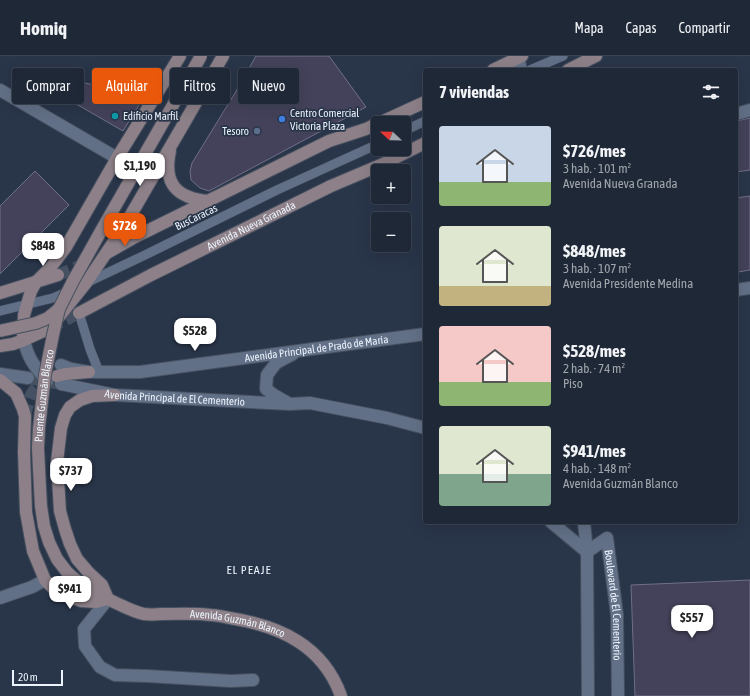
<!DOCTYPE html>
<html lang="es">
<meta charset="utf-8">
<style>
:root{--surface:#1f2837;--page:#27303f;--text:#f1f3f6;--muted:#a1a6ad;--line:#3c4452;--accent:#ea580c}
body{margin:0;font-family:"Asap Condensed",sans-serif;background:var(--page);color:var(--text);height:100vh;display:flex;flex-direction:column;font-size:15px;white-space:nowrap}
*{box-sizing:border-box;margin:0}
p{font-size:13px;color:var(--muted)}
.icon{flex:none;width:22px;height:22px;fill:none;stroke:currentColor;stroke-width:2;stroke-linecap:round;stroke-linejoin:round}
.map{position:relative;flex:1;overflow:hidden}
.drawer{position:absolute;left:423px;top:12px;width:315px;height:456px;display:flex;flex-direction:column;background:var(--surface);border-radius:4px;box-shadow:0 4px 16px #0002,0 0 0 1px var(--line)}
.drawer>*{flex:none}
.guide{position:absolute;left:12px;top:12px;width:351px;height:36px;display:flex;gap:8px}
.needle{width:26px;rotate:292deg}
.buttons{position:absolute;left:371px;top:60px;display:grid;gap:8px}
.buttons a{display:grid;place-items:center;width:40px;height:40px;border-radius:4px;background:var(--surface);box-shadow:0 4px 16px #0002,0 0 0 1px var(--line);font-size:20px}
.scale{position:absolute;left:12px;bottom:10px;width:51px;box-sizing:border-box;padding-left:4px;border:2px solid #ecf3fd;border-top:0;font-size:11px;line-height:14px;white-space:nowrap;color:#ecf3fd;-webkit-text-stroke:3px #293549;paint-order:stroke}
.price{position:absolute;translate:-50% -34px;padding:0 9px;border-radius:8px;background:#fff;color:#222;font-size:13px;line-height:26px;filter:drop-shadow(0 1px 2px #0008)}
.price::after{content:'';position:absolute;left:50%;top:24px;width:12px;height:9px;margin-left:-6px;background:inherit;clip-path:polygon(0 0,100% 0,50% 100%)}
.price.on{background:var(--accent);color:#fff}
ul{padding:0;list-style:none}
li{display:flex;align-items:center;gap:12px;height:100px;padding:0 16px}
li span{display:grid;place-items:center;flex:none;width:112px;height:80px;border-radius:4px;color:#555}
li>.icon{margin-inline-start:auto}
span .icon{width:48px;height:48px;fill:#fffc;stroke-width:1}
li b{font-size:17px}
h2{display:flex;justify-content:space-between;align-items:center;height:48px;padding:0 16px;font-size:17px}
.chip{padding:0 14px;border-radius:4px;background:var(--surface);box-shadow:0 4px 16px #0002,0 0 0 1px var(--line);font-size:14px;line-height:36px}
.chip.on{background:var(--accent);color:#fff}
header{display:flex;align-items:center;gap:24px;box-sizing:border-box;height:56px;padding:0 20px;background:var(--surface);border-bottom:1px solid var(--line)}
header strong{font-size:19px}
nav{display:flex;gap:22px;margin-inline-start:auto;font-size:14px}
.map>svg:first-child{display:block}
.building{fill:#44425a;stroke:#706f88}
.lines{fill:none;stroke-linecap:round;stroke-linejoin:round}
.street-tunnel{stroke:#465264;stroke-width:12;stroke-dasharray:12 6;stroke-linecap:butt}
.secondary-tunnel{stroke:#465264;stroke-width:12;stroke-dasharray:12 6;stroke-linecap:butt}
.lane-casing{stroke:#465060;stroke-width:10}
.street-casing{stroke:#465060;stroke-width:14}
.secondary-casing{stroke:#465060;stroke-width:14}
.lane{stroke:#627087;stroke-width:9}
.street{stroke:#627087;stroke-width:12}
.secondary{stroke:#8d8088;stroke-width:12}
.secondary-bridge-casing{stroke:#465060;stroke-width:14;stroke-linecap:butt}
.secondary-bridge{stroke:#8d8088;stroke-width:12}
.culture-dot{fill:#0f9aa8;stroke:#293549;stroke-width:1.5}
.shop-dot{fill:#3f7fe0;stroke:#293549;stroke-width:1.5}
.service-dot{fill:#5c6f8a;stroke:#293549;stroke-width:1.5}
.labels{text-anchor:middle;stroke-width:3.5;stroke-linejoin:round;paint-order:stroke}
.poi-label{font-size:11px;fill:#ecf3fd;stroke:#293549;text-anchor:start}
.street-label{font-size:11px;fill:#ecf3fd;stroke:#293549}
.neighbourhood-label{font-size:12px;letter-spacing:1px;fill:#ecf3fd;stroke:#293549}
</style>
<header>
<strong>Homiq</strong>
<nav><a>Mapa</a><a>Capas</a><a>Compartir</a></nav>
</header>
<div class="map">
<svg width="750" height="640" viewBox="0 0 750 640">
<rect width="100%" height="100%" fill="#293549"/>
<!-- building -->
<path class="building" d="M256 0H329L366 51 209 135 200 132 191 124 190 115 192 107 235 37Z
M137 19 149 33 123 75 71 45 85 27 99 30 107 25Z
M750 62V114L736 116V65Z
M35 115 69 149 0 218V150Z
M750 140V214L738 216 736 202V142Z
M750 524V640H635L631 529Z"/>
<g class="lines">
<!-- street-tunnel -->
<path class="street-tunnel" d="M28 322 61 328"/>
<!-- secondary-tunnel -->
<path class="secondary-tunnel" d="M58 219 82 209
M50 272 79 257
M25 360C30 338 30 333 51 323"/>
<!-- lane casing -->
<g class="lane-casing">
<path id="lane" d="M530 14 563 0
M404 75 425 65
M86 227 143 200 277 134 378 88
M0 255 53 242 69 235
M79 257 90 293 99 316"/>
</g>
<!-- street casing -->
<g class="street-casing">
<g id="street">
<path d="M518 0 521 14"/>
<path d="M0 34 117 102"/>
<path d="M736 58 750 54"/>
<path d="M736 234 750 232"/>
<path d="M24 284C28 303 35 311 47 325"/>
<path id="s1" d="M61 309 71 313 89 316H140L425 278"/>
<path d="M0 318 28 322"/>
<path id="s2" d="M61 328 115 339 290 348 310 347 387 362 425 372"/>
<path d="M288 347 274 339 266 333 267 319 276 307 293 298"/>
<path d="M551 466 587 496 588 640"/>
<path id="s3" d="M584 466 587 496 607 482 617 559 618 640"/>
<path d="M0 542 32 531 45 524"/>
<path d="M108 543 84 573 85 590 100 611 115 619 147 620 231 625 253 624"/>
</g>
</g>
<!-- secondary casing -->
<g class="secondary-casing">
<g id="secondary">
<path d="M493 14 522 0"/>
<path d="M568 14 596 0"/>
<path d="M379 67 425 46"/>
<path d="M170 95C163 127 176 142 208 145"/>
<path d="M107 197 135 181 329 85 366 73 378 67"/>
<path d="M0 237 58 219"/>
<path id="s4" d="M79 257 151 219 331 130 383 108 425 87"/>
<path d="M23 279 24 259 31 235 36 226 51 211 66 191 117 102 180 0"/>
<path d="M0 290 13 288 24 284 50 272 86 227 125 169 223 0"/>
<path d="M57 320 65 318 89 316"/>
<path d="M0 324 16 337 23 353 25 360 24 396 26 456 33 495 45 524 55 534 68 540 81 545 96 546 108 543"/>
<path id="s5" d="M67 516C81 530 98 538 116 547 125 551 134 556 144 558 150 559 157 558 163 558 179 558 195 557 211 559 217 559 224 561 230 562 279 570 323 589 341 640"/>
<path d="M108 543 102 529 89 517 77 503 70 488 65 473 60 455 57 406 61 372 65 359 70 351 80 344 92 340 115 339"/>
</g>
</g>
<!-- lane -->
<use href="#lane" class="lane"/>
<!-- street -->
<use href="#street" class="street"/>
<!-- secondary -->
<use href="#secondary" class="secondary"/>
<!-- secondary-bridge casing -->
<g class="secondary-bridge-casing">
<g id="secondary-bridge">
<path d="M0 275 36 267 48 262 59 253"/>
<path id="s6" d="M67 516 57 503 49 486 44 470 41 450 40 432 38 392 39 372 45 319 53 279 59 253 73 225 101 175 201 0"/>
</g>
</g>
<!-- secondary-bridge -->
<use href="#secondary-bridge" class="secondary-bridge"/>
</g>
<!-- markers -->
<circle class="culture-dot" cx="115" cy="60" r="4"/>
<circle class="shop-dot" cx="282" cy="63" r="4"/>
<circle class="service-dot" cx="257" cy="75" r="4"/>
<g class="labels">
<!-- poi labels -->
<g class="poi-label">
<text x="290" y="61">Centro Comercial<tspan x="290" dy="13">Victoria Plaza</tspan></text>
<text x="123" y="64">Edificio Marfil</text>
<text x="249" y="79" text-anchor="end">Tesoro</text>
</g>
<!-- street labels -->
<g class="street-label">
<text transform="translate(196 161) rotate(-26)" y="4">BusCaracas</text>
<text dy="4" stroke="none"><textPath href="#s4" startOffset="193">Avenida Nueva Granada</textPath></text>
<text dy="4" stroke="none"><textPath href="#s1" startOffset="258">Avenida Principal de Prado de María</textPath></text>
<text dy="4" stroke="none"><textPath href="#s6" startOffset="183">Puente Guzmán Blanco</textPath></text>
<text dy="4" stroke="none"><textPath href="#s2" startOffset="115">Avenida Principal de El Cementerio</textPath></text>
<text dy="4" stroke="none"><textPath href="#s3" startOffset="122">Boulevard de El Cementerio</textPath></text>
<text dy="4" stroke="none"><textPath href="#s5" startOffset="183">Avenida Guzmán Blanco</textPath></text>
</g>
<!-- neighbourhood labels -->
<g class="neighbourhood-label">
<text x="249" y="518">EL PEAJE</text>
</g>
</g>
</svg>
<div class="buttons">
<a><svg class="needle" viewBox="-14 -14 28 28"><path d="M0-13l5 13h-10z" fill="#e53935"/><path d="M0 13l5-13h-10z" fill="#a1a6ad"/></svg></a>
<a>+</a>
<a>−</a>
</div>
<div class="scale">20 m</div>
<b class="price" style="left:140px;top:131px">$1,190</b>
<b class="price on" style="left:125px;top:191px">$726</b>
<b class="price" style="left:43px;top:211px">$848</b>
<b class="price" style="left:195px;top:296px">$528</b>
<b class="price" style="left:71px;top:436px">$737</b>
<b class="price" style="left:70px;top:554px">$941</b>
<b class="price" style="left:692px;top:583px">$557</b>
<div class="guide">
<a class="chip">Comprar</a>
<a class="chip on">Alquilar</a>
<a class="chip">Filtros</a>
<a class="chip">Nuevo</a>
</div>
<section class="drawer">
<h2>7 viviendas<svg class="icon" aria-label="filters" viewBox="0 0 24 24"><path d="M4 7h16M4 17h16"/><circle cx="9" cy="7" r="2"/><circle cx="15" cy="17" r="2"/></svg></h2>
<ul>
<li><span style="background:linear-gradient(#c9d6e8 70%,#8fb573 0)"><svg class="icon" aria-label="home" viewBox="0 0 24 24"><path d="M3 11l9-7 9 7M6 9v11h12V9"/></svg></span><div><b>$726/mes</b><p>3 hab. · 101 m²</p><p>Avenida Nueva Granada</p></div></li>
<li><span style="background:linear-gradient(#dfe7d0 75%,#c2b280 0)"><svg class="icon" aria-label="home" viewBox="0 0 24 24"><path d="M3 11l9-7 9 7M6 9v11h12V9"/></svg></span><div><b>$848/mes</b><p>3 hab. · 107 m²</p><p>Avenida Presidente Medina</p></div></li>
<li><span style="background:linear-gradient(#f6c9c9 70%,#8fb573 0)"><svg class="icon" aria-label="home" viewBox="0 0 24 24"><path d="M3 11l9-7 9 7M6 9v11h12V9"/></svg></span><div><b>$528/mes</b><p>2 hab. · 74 m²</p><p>Piso</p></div></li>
<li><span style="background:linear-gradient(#dfe7d0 60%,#7fa58c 0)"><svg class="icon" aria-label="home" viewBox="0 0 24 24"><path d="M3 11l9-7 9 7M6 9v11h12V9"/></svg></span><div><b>$941/mes</b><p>4 hab. · 148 m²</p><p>Avenida Guzmán Blanco</p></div></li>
</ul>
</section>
</div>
